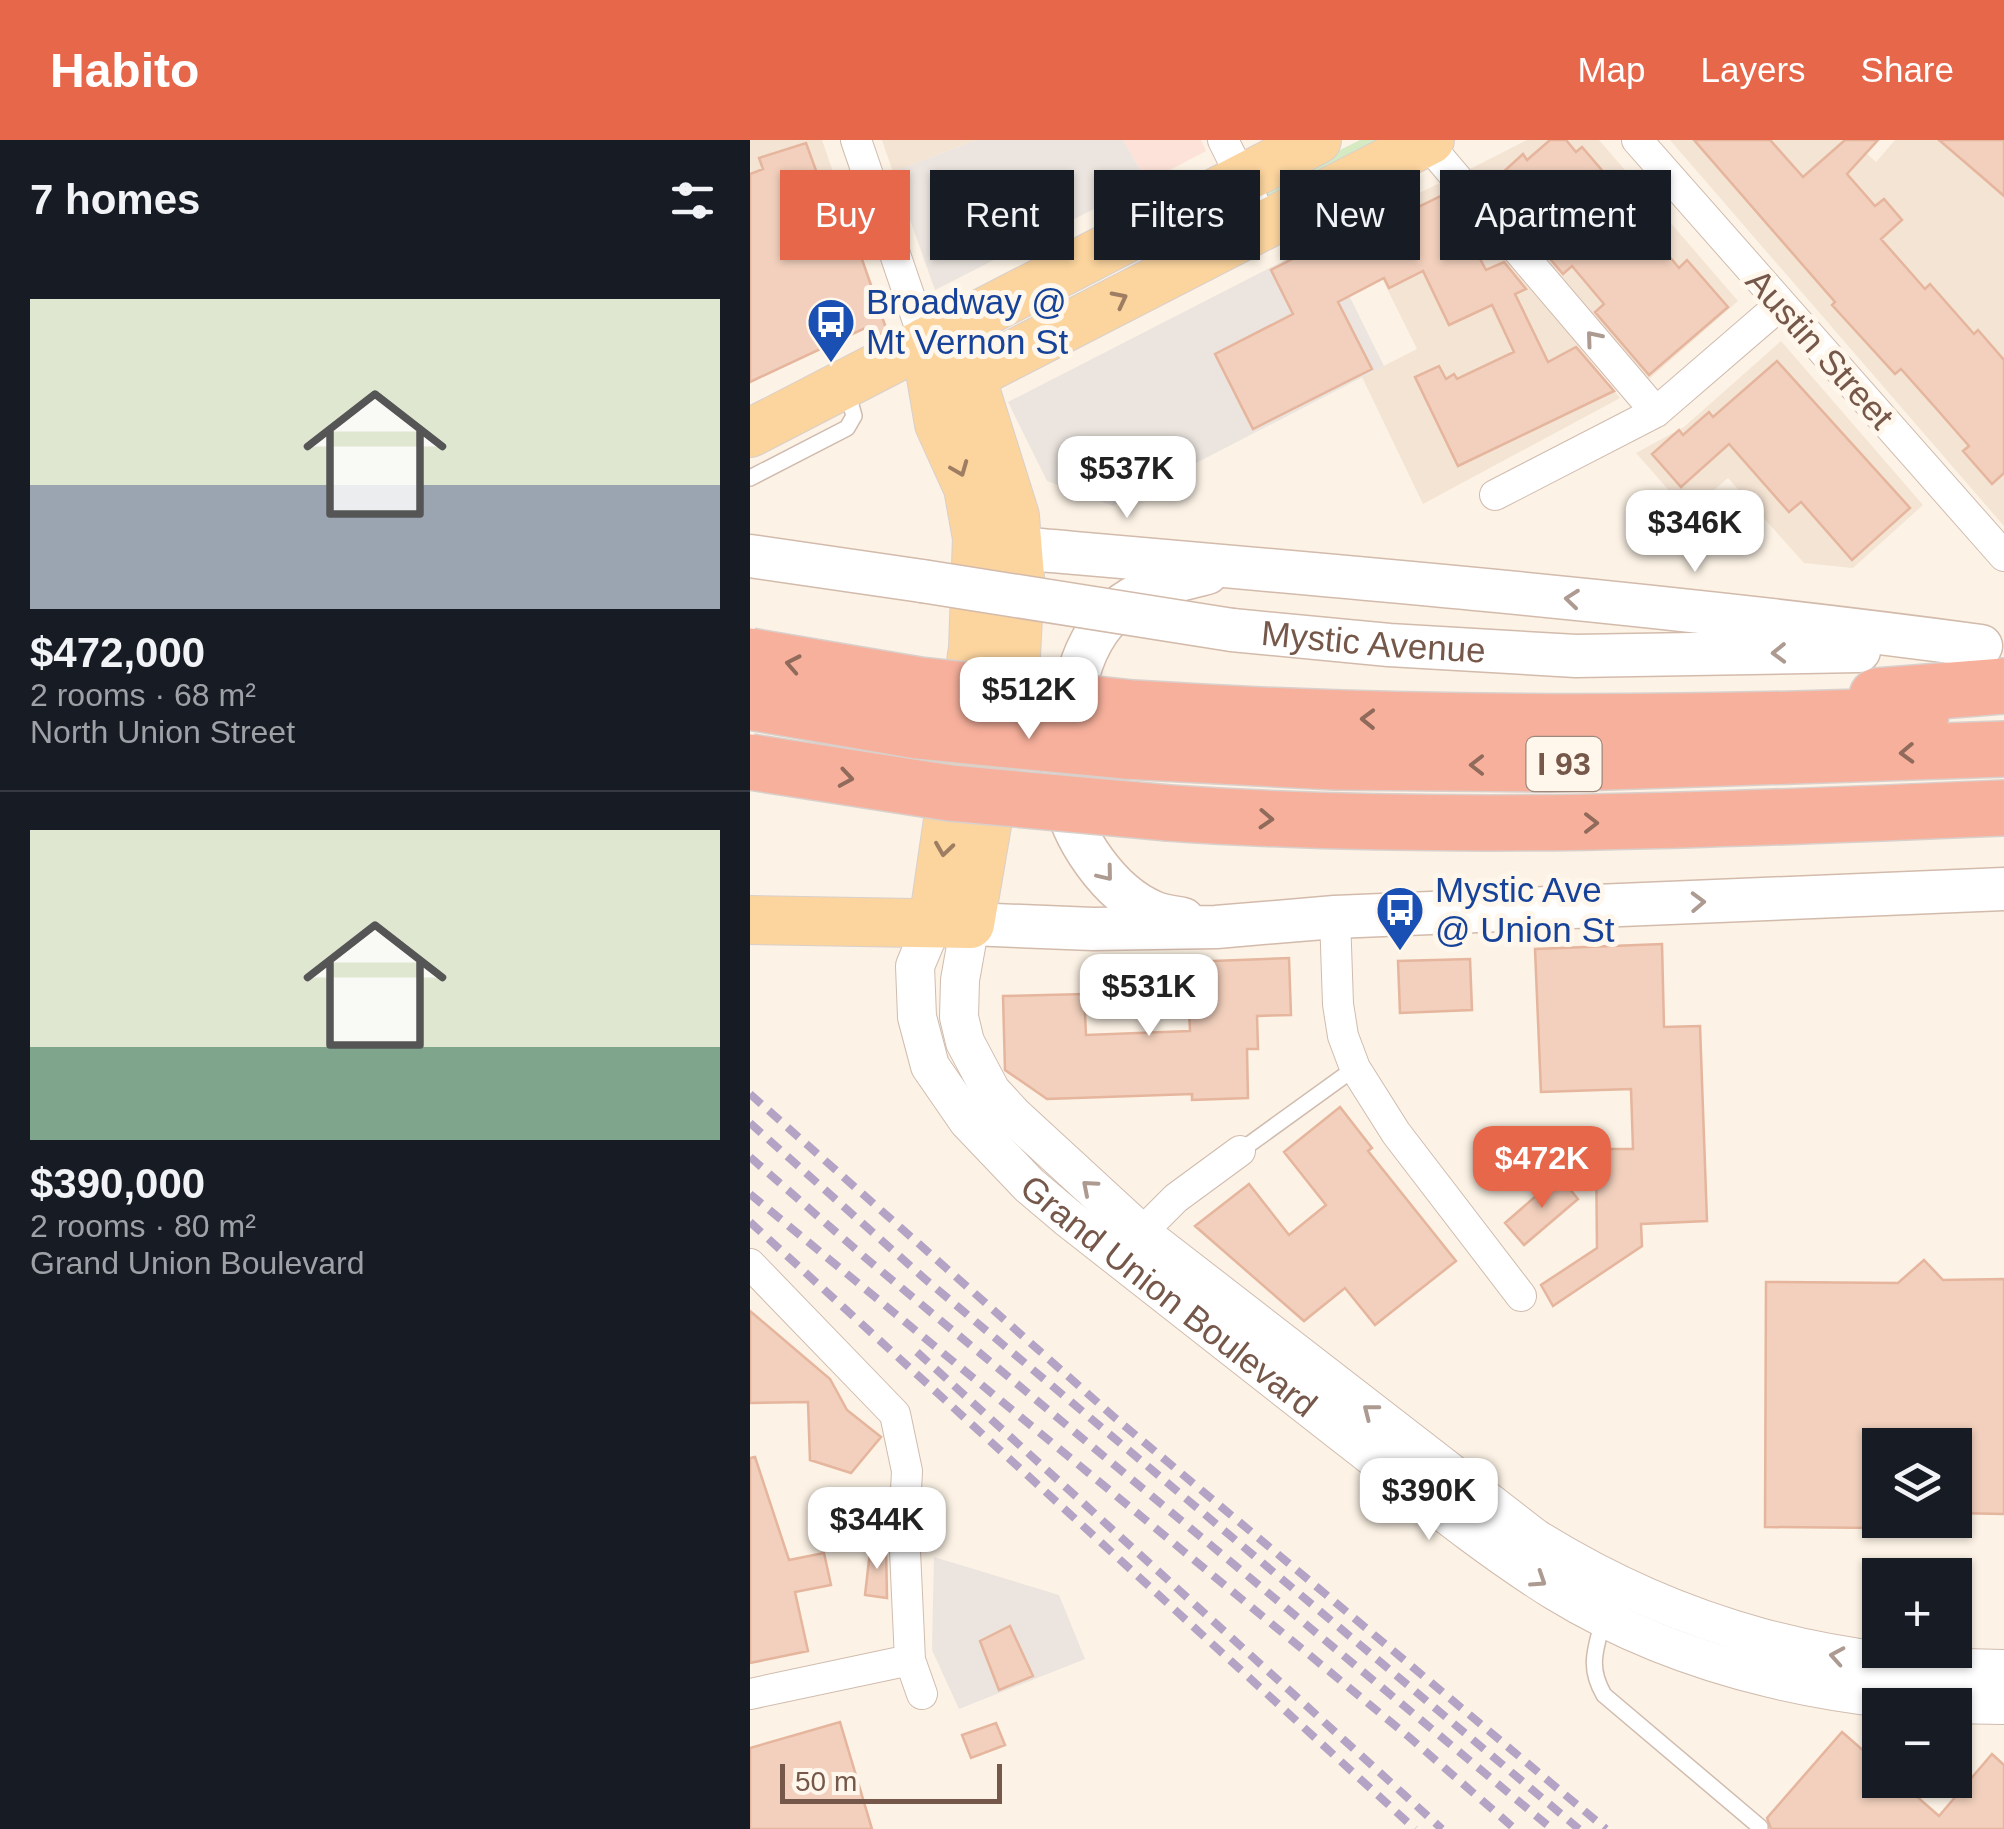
<!DOCTYPE html>
<meta charset="utf-8">
<style>
:root{--surface:#171b24;--page:#20242c;--text:#f1f3f6;--muted:#9ea1a6;--line:#363941;--accent:#e7674a}
body{margin:0;font-family:Arial,sans-serif;background:var(--page);color:var(--text);height:100vh;display:flex;flex-direction:column;font-size:38px;white-space:nowrap}
*{box-sizing:border-box;margin:0}
p{font-size:32px;color:var(--muted)}
.icon{flex:none;width:55px;height:55px;fill:none;stroke:currentColor;stroke-width:2;stroke-linecap:round;stroke-linejoin:round}
.map{position:relative;flex:1;overflow:hidden}
.panel{display:flex;flex-direction:column;background:var(--surface);width:750px}
.panel>*{flex:none}
.hud{position:absolute;left:30px;top:30px;width:950px;height:90px;display:flex;gap:20px}
.tools{position:absolute;left:1112px;top:1288px;display:grid;gap:20px}
.tools a{display:grid;place-items:center;width:110px;height:110px;border-radius:0px;background:var(--surface);box-shadow:0 2px 8px #0004;font-size:50px}
.scale{position:absolute;left:30px;bottom:25px;width:222px;box-sizing:border-box;padding-left:10px;border:5px solid #76584a;border-top:0;font-size:28px;line-height:35px;white-space:nowrap;color:#76584a;-webkit-text-stroke:8px #fff7ec;paint-order:stroke}
.price{position:absolute;translate:-50% -85px;padding:0 22px;border-radius:20px;background:#fff;color:#222;font-size:32px;line-height:65px;filter:drop-shadow(0 2px 5px #0008)}
.price::after{content:'';position:absolute;left:50%;top:60px;width:30px;height:22px;margin-left:-15px;background:inherit;clip-path:polygon(0 0,100% 0,50% 100%)}
.price.current{background:var(--accent);color:#fff}
ul{padding:0;list-style:none}
li{display:grid;align-content:center;gap:20px;height:530px;padding:0 30px}
li+li{border-top:2px solid var(--line)}
li span{display:grid;place-items:center;height:310px;border-radius:0px;color:#555}
li>.icon{margin-inline-start:auto}
span .icon{width:180px;height:180px;fill:#fffc;stroke-width:1}
li b{font-size:42px}
h2{display:flex;justify-content:space-between;align-items:center;height:120px;padding:0 30px;font-size:42px}
.chip{padding:0 35px;border-radius:0px;background:var(--surface);box-shadow:0 2px 8px #0004;font-size:35px;line-height:90px}
.chip.current{background:var(--accent);color:#fff}
header{display:flex;align-items:center;gap:60px;box-sizing:border-box;height:140px;padding:0 50px;background:var(--accent);color:#fff}
header strong{font-size:48px}
nav{display:flex;gap:55px;margin-inline-start:auto;font-size:35px}
main{display:flex;flex:1;min-height:0}
.map>svg:first-child{display:block}
.residential{fill:#f4e4d4}
.commercial{fill:#fde2d9}
.industrial{fill:#ece5df}
.green{fill:#d5eac3}
.building{fill:#f2d0bd;stroke:#e5b59d;stroke-width:2.5}
.lines{fill:none;stroke-linecap:round;stroke-linejoin:round}
.service-casing{stroke:#d0bcae;stroke-width:18}
.minor-casing{stroke:#d0bcae;stroke-width:32}
.tertiary-casing{stroke:#d0bcae;stroke-width:40}
.secondary-casing{stroke:#d3bbac;stroke-width:45}
.primary-casing{stroke:#d9d0cc;stroke-width:50}
.motorway-casing{stroke:#d9d0cc;stroke-width:58}
.service{stroke:#fff;stroke-width:15}
.minor{stroke:#fff;stroke-width:30}
.tertiary{stroke:#fff;stroke-width:38}
.secondary{stroke:#fff;stroke-width:42}
.primary{stroke:#fbd49e;stroke-width:48}
.motorway{stroke:#f7b09c;stroke-width:55}
.rail{stroke:#b5a3c6;stroke-width:8;stroke-dasharray:15 10;stroke-linecap:butt}
.secondary-bridge-casing{stroke:#d3bbac;stroke-width:45;stroke-linecap:butt}
.motorway-bridge-casing{stroke:#d9d0cc;stroke-width:58;stroke-linecap:butt}
.secondary-bridge{stroke:#fff;stroke-width:42}
.motorway-bridge{stroke:#f7b09c;stroke-width:55}
.oneway{stroke:#9e7d63}
.oneway2{stroke:#ad9b92}
.oneway3{stroke:#906a5a}
.labels{text-anchor:middle;stroke-width:10;stroke-linejoin:round;paint-order:stroke}
.shield{fill:#fff7ec;stroke:#9f887b;stroke-width:2.5}
.shield-label{font-size:32px;font-weight:bold;fill:#76584a}
.transit-label{font-size:35px;fill:#164399;stroke:#fff7ec;text-anchor:start}
.street-label{font-size:35px;fill:#76584a;stroke:#fff7ec}
</style>
<header>
<strong>Habito</strong>
<nav><a>Map</a><a>Layers</a><a>Share</a></nav>
</header>
<main>
<section class="panel">
<h2>7 homes<svg class="icon" aria-label="filters" viewBox="0 0 24 24"><path d="M4 7h16M4 17h16"/><circle cx="9" cy="7" r="2"/><circle cx="15" cy="17" r="2"/></svg></h2>
<ul>
<li><span style="background:linear-gradient(#dfe7d0 60%,#9aa5b1 0)"><svg class="icon" aria-label="home" viewBox="0 0 24 24"><path d="M3 11l9-7 9 7M6 9v11h12V9"/></svg></span><div><b>$472,000</b><p>2 rooms · 68 m²</p><p>North Union Street</p></div></li>
<li><span style="background:linear-gradient(#dfe7d0 70%,#7fa58c 0)"><svg class="icon" aria-label="home" viewBox="0 0 24 24"><path d="M3 11l9-7 9 7M6 9v11h12V9"/></svg></span><div><b>$390,000</b><p>2 rooms · 80 m²</p><p>Grand Union Boulevard</p></div></li>
</ul>
</section>
<div class="map">
<svg width="1254" height="1689" viewBox="0 0 1254 1689">
<rect width="100%" height="100%" fill="#fcf2e5"/>
<!-- residential -->
<path class="residential" d="M0 0H72L104 93 45 115 0 66Z
M132 0H226L143 32Z
M777 0H849L988 161 892 245 716 31Z
M920 0H1102L1126 22 1145 0H1254V386Z
M692 42 794 161 870 258 673 364 612 237 667 209 605 84Z
M1031 201 1173 365 1103 428 1054 423 978 338 938 372 886 313 934 287Z"/>
<!-- commercial -->
<path class="commercial" d="M373 0H451L456 11 397 42Z"/>
<!-- industrial -->
<path class="industrial" d="M226 0H373L397 42 185 150 143 32Z
M572 101 634 226 363 366 297 341 258 262Z
M184 1417 309 1455 335 1519 209 1569 182 1510Z"/>
<!-- green -->
<path class="green" d="M610 0H648L515 59 516 47Z"/>
<!-- building -->
<path class="building" d="M800 0H816L826 12 832 7 862 42 851 52 896 104 903 97 929 128 937 120 978 167 899 235 845 172 854 164 822 126 813 134 789 106 795 103 759 63 769 54 751 34 773 14 777 20Z
M944 0H1020L1053 37 1095 0H1128L1097 34 1125 66 1134 59 1152 80 1131 99 1175 149 1180 144 1224 194 1228 190 1254 220V333L1242 344 1213 311 1219 306 1184 266 1151 229 1145 234 1092 176 1082 165 1085 162Z
M1189 0H1254V56L1231 36Z
M56 3 76 58 79 57 95 109 107 105 137 191 122 199 115 188 0 242V34L13 29 9 18Z
M695 54 736 130 754 122 776 149 765 154 798 222 826 207 864 251 708 326 665 237 689 226 696 239 704 234 707 239 764 212 742 165 699 185 673 131 639 148 634 138 588 162 622 229 503 289 465 214 543 174 521 130 605 87 609 96Z
M1027 221 1160 368 1102 420 1051 362 1039 372 979 304 931 347 902 314 929 290 933 295 959 272 963 277Z
M912 804 914 887 950 886 957 1081 891 1084 892 1106 803 1166 791 1145 847 1108 846 1009H883L881 949 791 952 785 809Z
M539 818 541 875 507 876 508 909H497L498 958 442 960V954L297 959 255 930 253 856 334 854 336 895 440 891 437 822Z
M720 819 722 870 650 873 648 821Z
M590 967 622 1008 618 1011 706 1121 625 1185 595 1148 554 1181 445 1086 499 1044 539 1095 576 1065 534 1012Z
M809 1036 828 1059 774 1105 755 1083Z
M1174 1120 1193 1140 1254 1139V1374L1205 1373V1305H1130L1127 1388 1015 1387 1016 1142 1148 1143Z
M0 1171 80 1239 97 1270 131 1297 101 1333 60 1320 58 1262 0 1263Z
M5 1317 39 1420 74 1413 81 1445 45 1452 58 1511 0 1523V1318Z
M121 1403 136 1405 137 1458 115 1455Z
M260 1486 283 1536 249 1550 230 1501Z
M90 1582 122 1689H0V1608Z
M246 1583 255 1605 221 1618 212 1595Z
M1092 1592 1130 1625V1640H1148L1189 1676 1242 1614 1254 1625V1689H1021L1017 1678Z"/>
<g class="lines">
<!-- service casing -->
<g class="service-casing">
<path id="service" d="M0 338 97 288 104 276 96 247
M490 1011 605 928
M854 1477C846 1508 837 1526 854 1555L1010 1687"/>
</g>
<!-- minor casing -->
<g class="minor-casing">
<path id="minor" d="M106 0 175 202
M473 0 515 85
M887 0 1254 416
M676 2 906 272
M745 355 906 272 1030 165
M585 777 588 864 593 896 605 928 646 993 771 1156
M378 1106 426 1058 490 1011
M0 1124 145 1274 157 1331 154 1389 160 1520 172 1554
M0 1554 160 1520"/>
</g>
<!-- tertiary casing -->
<g class="tertiary-casing">
<g id="tertiary">
<path id="s1" d="M183 783 165 826 167 877 180 926 218 981 279 1045 318 1078C409 1150 501 1221 592 1293 662 1347 730 1404 805 1451 939 1533 1098 1564 1254 1565"/>
<path d="M220 784 210 840 209 877 215 902 241 951 264 976 390 1092 785 1398C931 1489 1083 1528 1254 1529"/>
</g>
</g>
<!-- secondary casing -->
<g class="secondary-casing">
<g id="secondary">
<path d="M267 408C589 436 911 463 1231 506"/>
<path d="M0 416 172 441"/>
<path id="s2" d="M482 490 639 505 826 516 1109 511"/>
<path d="M433 779C423 777 412 776 403 772 360 754 320 697 314 652 311 621 315 589 322 560 329 526 339 495 365 471 391 448 424 441 457 433"/>
<path d="M220 784 343 789 466 787 585 777 1254 749"/>
</g>
</g>
<!-- primary casing -->
<g class="primary-casing">
<path id="primary" d="M175 202 189 284 218 348 227 398 223 508 183 783
M189 237 221 236 680 0
M0 293 567 0
M0 780 220 784 266 516 270 437 265 376 221 236 183 198"/>
</g>
<!-- motorway casing -->
<g class="motorway-casing">
<path id="motorway" d="M1127 556 1254 546
M383 568C645 585 909 585 1171 575
M374 611 585 622 797 624 1254 609
M419 673C698 692 975 680 1254 668"/>
</g>
<!-- service -->
<use href="#service" class="service"/>
<!-- minor -->
<use href="#minor" class="minor"/>
<!-- tertiary -->
<use href="#tertiary" class="tertiary"/>
<!-- secondary -->
<use href="#secondary" class="secondary"/>
<!-- primary -->
<use href="#primary" class="primary"/>
<!-- motorway -->
<use href="#motorway" class="motorway"/>
<!-- rail -->
<path class="rail" d="M0 954 364 1277 856 1689
M0 983 175 1139 829 1689
M0 1017 118 1120 802 1689
M0 1054 659 1597 765 1689
M0 1082 665 1689
M167 1212 692 1689"/>
<!-- secondary-bridge casing -->
<g class="secondary-bridge-casing">
<path id="secondary-bridge" d="M172 441 482 490"/>
</g>
<!-- motorway-bridge casing -->
<g class="motorway-bridge-casing">
<path id="motorway-bridge" d="M0 516 170 545 383 568
M0 562 167 591 374 611
M0 622 200 653 419 673"/>
</g>
<!-- secondary-bridge -->
<use href="#secondary-bridge" class="secondary-bridge"/>
<!-- motorway-bridge -->
<use href="#motorway-bridge" class="motorway-bridge"/>
</g>
<!-- one-way arrows -->
<defs><path id="oneway-chevron" d="M-2-3.5L2.5 0L-2 3.5" fill="none" stroke-width="1.6" stroke-linecap="round" stroke-linejoin="round" transform="scale(2.5)"/></defs>
<g class="oneway">
<use href="#oneway-chevron" transform="translate(370 159) rotate(-27)"/>
<use href="#oneway-chevron" transform="translate(210 329) rotate(68)"/>
<use href="#oneway-chevron" transform="translate(194 709) rotate(98)"/>
</g>
<g class="oneway2">
<use href="#oneway-chevron" transform="translate(843 198) rotate(-130)"/>
<use href="#oneway-chevron" transform="translate(822 459) rotate(-174)"/>
<use href="#oneway-chevron" transform="translate(1029 513) rotate(179)"/>
<use href="#oneway-chevron" transform="translate(356 734) rotate(51)"/>
<use href="#oneway-chevron" transform="translate(948 762) rotate(-2)"/>
<use href="#oneway-chevron" transform="translate(339 1047) rotate(-139)"/>
<use href="#oneway-chevron" transform="translate(620 1271) rotate(-142)"/>
<use href="#oneway-chevron" transform="translate(789 1440) rotate(33)"/>
<use href="#oneway-chevron" transform="translate(1087 1516) rotate(-170)"/>
</g>
<g class="oneway3">
<use href="#oneway-chevron" transform="translate(43 524) rotate(-169)"/>
<use href="#oneway-chevron" transform="translate(618 579) rotate(-179)"/>
<use href="#oneway-chevron" transform="translate(1157 613) rotate(178)"/>
<use href="#oneway-chevron" transform="translate(727 625) rotate(180)"/>
<use href="#oneway-chevron" transform="translate(96 638) rotate(9)"/>
<use href="#oneway-chevron" transform="translate(516 679) rotate(3)"/>
<use href="#oneway-chevron" transform="translate(841 683)"/>
</g>
<!-- icons -->
<defs>
<g id="bus-pin" transform="scale(2.5)"><path d="M0 17L-7.5 6A9.5 9.5 0 1 1 7.5 6Z" fill="#1a4fb4" stroke="#fff7ec"/><path d="M-5-6H5V4H4V6H2V4H-2V6H-4V4H-5ZM-3.5-4V0h7V-4ZM-3.5 1.2v1.5H-2V1.2ZM2 1.2v1.5H3.5V1.2Z" fill="#fff"/></g>
</defs>
<g fill-rule="evenodd">
<use href="#bus-pin" x="81" y="182"/>
<use href="#bus-pin" x="650" y="770"/>
</g>
<g class="labels">
<!-- shield labels -->
<rect class="shield" x="776.5" y="597" width="75" height="54" rx="8"/>
<g class="shield-label">
<text x="814" y="635">I 93</text>
</g>
<!-- transit labels -->
<g class="transit-label">
<text x="116" y="174">Broadway @<tspan x="116" dy="40">Mt Vernon St</tspan></text>
<text x="685" y="762">Mystic Ave<tspan x="685" dy="40">@ Union St</tspan></text>
</g>
<!-- street labels -->
<g class="street-label">
<text transform="translate(1070 209) rotate(48)" y="12">Austin Street</text>
<text dy="12" stroke="none"><textPath href="#s2" startOffset="142">Mystic Avenue</textPath></text>
<text dy="12" stroke="none"><textPath href="#s1" startOffset="482">Grand Union Boulevard</textPath></text>
</g>
</g>
</svg>
<div class="tools">
<a><svg class="icon" aria-label="layers" viewBox="0 0 24 24"><path d="M12 4l9 5-9 5-9-5zM3 14l9 5 9-5"/></svg></a>
<a>+</a>
<a>−</a>
</div>
<div class="scale">50 m</div>
<b class="price" style="left:377px;top:381px">$537K</b>
<b class="price" style="left:945px;top:435px">$346K</b>
<b class="price" style="left:279px;top:602px">$512K</b>
<b class="price" style="left:399px;top:899px">$531K</b>
<b class="price current" style="left:792px;top:1071px">$472K</b>
<b class="price" style="left:679px;top:1403px">$390K</b>
<b class="price" style="left:127px;top:1432px">$344K</b>
<div class="hud">
<a class="chip current">Buy</a>
<a class="chip">Rent</a>
<a class="chip">Filters</a>
<a class="chip">New</a>
<a class="chip">Apartment</a>
</div>
</div>
</main>
